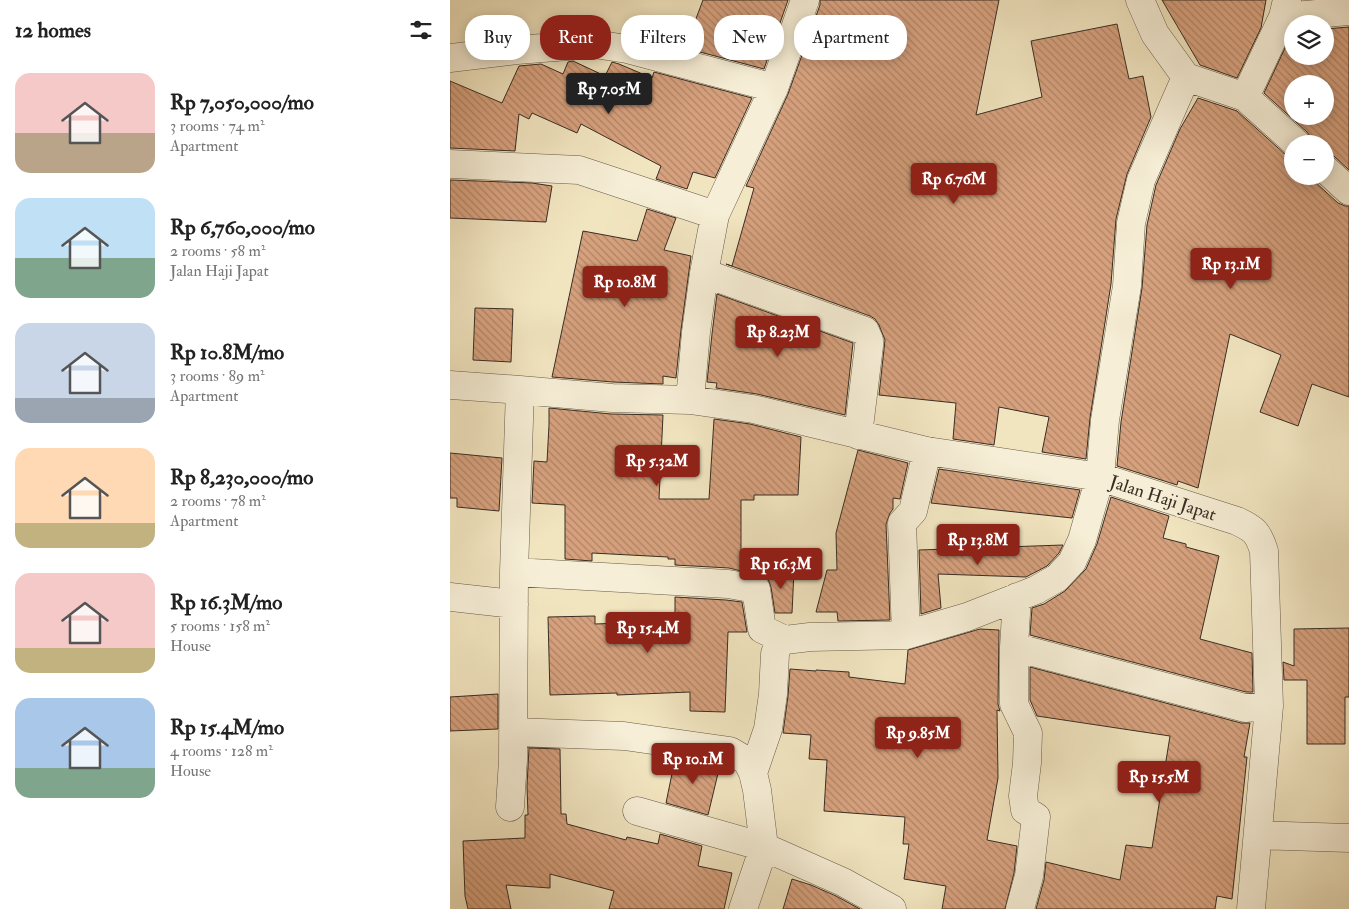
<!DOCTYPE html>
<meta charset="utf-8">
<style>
:root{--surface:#fff;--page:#f2f2f2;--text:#222;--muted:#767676;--accent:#8f2418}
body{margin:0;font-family:"IM FELL Double Pica",serif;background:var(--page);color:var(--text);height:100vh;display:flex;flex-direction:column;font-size:19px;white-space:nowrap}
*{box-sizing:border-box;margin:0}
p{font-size:16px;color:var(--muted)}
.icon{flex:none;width:28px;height:28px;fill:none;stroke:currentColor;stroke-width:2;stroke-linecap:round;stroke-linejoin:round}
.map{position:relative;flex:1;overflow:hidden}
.side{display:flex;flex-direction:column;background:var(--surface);width:450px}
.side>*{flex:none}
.top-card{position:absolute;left:15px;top:15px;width:475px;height:45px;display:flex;gap:10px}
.controls{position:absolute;left:834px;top:15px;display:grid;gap:10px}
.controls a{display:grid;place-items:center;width:50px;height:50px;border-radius:50%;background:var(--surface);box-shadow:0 2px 12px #0003;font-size:25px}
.price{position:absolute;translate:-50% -42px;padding:0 11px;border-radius:5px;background:var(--accent);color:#fff;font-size:16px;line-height:32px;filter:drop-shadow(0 1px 2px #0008)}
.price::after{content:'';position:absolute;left:50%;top:30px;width:15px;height:11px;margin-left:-8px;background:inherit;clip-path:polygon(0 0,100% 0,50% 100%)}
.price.selected{background:#222;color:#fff}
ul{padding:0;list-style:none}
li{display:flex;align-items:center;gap:15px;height:125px;padding:0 15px}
li span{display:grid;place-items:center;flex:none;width:140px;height:100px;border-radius:15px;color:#555}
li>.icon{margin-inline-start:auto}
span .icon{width:60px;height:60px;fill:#fffc;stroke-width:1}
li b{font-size:21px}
h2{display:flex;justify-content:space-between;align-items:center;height:60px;padding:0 15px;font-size:21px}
.pill{padding:0 18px;border-radius:20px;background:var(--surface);box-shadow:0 2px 12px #0003;font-size:18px;line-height:45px}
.pill.selected{background:var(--accent);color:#fff}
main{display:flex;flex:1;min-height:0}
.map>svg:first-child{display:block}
.building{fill:url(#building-back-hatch);stroke:#392d23;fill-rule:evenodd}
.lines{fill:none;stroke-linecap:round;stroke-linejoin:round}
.street-casing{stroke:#675b4a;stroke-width:29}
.street{stroke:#f6eed6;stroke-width:28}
.labels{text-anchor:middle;stroke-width:4.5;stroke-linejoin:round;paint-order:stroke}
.street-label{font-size:18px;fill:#392d23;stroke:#f6eed6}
</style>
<main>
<section class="side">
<h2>12 homes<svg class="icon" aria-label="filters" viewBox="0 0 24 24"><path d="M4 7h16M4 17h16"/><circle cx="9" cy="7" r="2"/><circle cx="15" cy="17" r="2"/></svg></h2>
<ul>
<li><span style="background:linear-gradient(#f6c9c9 60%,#b9a48a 0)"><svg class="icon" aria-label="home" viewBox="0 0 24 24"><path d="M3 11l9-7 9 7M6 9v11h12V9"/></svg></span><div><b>Rp 7,050,000/mo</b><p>3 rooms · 74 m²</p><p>Apartment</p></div></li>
<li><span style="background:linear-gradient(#bfe0f5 60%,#7fa58c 0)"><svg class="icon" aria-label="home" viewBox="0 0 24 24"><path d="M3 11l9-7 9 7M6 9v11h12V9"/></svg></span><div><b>Rp 6,760,000/mo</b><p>2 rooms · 58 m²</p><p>Jalan Haji Japat</p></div></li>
<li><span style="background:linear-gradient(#c9d6e8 75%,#9aa5b1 0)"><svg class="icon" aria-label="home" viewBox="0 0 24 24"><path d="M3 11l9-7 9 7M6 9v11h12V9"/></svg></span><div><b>Rp 10.8M/mo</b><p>3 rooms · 89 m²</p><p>Apartment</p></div></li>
<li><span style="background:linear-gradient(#ffd9b3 75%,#c2b280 0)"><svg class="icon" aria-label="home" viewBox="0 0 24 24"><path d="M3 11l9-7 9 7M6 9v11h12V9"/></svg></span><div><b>Rp 8,230,000/mo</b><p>2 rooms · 78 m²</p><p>Apartment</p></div></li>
<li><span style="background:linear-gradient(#f6c9c9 75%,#c2b280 0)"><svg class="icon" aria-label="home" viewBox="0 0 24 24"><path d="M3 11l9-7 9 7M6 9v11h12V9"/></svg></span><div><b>Rp 16.3M/mo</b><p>5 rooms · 158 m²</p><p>House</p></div></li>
<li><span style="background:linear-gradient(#a9c7e8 70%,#7fa58c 0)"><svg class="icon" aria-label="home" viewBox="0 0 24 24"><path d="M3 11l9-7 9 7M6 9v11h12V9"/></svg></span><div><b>Rp 15.4M/mo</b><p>4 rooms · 128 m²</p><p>House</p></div></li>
</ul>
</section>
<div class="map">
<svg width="899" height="909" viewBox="0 0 899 909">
<defs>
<pattern id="building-back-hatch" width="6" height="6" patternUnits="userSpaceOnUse" patternTransform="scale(1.25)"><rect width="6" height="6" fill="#d7a17e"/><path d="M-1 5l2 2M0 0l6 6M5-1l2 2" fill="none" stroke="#af8467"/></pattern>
</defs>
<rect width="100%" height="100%" fill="#f1e5c0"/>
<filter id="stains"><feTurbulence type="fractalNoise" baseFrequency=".004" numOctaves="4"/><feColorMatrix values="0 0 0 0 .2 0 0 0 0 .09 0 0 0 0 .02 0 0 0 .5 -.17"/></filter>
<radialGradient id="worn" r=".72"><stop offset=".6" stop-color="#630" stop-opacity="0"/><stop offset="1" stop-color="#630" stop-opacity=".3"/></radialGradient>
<!-- building -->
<path class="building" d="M253 0H338L314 69 235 48Z
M370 0H549L526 115 592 97 581 41 667 24 679 79 693 76 701 117 677 174 666 219 661 284 640 418 636 459 592 452 599 417 549 407 544 445 503 439 506 403 429 395 435 340 429 325 425 319 420 316 276 264 282 266 304 188 296 186 338 94 370 5Z
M712 0H816L811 28 787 78 750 65Z
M899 27V170L885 157 879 154H875V144H862V139L857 132 814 93 842 33V56H875V29ZM842 84H875V116H842Z
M123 61 155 76 162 62 169 64 202 78 204 72 302 98 265 178 243 172 237 189 206 179 211 166 131 124 127 133 82 113 79 119 69 114 65 151 0 148V81L52 103 69 66 91 64 113 74 118 62Z
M748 98 787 111 837 156 842 159V176H862L864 181 888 203 895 206H899V397L862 384 848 426 810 412 831 355 780 334 748 488 728 481 727 485 667 466 671 422 692 288 697 225 706 185 730 129Z
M0 180 82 183 102 186 96 222 0 218Z
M197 209 226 218 214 250 241 256 231 330 226 378 213 376V384L163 382 102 377 133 231 187 241Z
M267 294 403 343 395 415 307 394 266 388 267 383 257 382 262 334Z
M25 308 63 309 61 362 23 360Z
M99 408 161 414 213 415 209 499H259L264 419 300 424 351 437 348 495H304V500H291V571L279 568 225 565V559H218V557L142 553V561L115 559V505L82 503 84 461 97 462 99 425Z
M408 450 458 463 450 499 443 498V509L440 513 436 524 440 620 388 621 387 612H366L377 570H387L386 533Z
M0 453 52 458 49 511 7 507V498H0Z
M489 469 630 490 622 518 481 503Z
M661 497 719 516 713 538 736 544V547L769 556 750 639 802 653 803 692H796L580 635 582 608 594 604 615 591 636 569 647 544Z
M613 545 609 553 597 566 576 577 488 574 491 608 471 614 469 550Z
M344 571 342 613H325L321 587 318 579 309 574 303 573Z
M225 597 276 600 292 602 297 632H278L275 712 240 711V692L167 695V693L100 695 98 617 145 616V624L225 621Z
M899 628V697H895V744H857V680H834L833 662 844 666V629Z
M530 629 549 630 548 704 550 711 547 710 548 778 537 840 567 846 564 873 555 909H492L496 886 454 879 459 844H453L455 817 374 811 377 760 359 759 361 735 333 733 338 696 340 669 366 671V670L399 672V677L455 684 458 650Z
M580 667 791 723H800L794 757H797L782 899 767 896 765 909H586L594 880 596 862 670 880 676 845 702 848 720 736 587 716 580 700Z
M48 694V729L0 731V697Z
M79 748 110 749 111 814H116L117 824 176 840 177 837 208 844 210 834 252 846 248 866 282 873 274 909H159L164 891 100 874V888L56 885 61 909H18L15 896 13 841 75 838V815H78L77 786Z
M225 759 270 765 258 815 216 803Z
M342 879 361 885 386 896 410 909H333Z"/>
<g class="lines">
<!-- street casing -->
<g class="street-casing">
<path id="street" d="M690 0 705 34 736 77
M833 17 899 11
M0 58 67 50 144 44 177 49 324 88
M736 77 691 180 681 223 677 286 655 420 650 477 787 521C804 529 808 532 814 551L819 706 801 909
M736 77 795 97 847 144
M795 97 833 17 837 0
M0 164 129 170 265 215
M875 169 899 191
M254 273 415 331 419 340V346L408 435
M0 385 70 390 162 398 240 400 303 409 477 451 650 477 632 540 622 562 607 578 586 590 517 617 456 635 360 637 335 640 328 644 325 654 323 694 318 729 303 773
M240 400 246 332 254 273 265 215 324 88 355 0
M64 572 278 584 306 589 312 629 335 640
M0 597 64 604
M567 597 564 647V704L578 733 577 763 573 796 575 810 586 817 579 876 570 909
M456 635 452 523 463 511 477 451
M564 647 795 708 819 706
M64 732 174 736 280 751 297 761 303 773 307 790 314 847 393 882 442 909
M60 807 63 760 64 572 70 390
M187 811 314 847 293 909
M808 835 899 838"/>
</g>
<!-- street -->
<use href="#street" class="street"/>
</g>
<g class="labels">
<!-- street labels -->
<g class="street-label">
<text transform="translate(713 498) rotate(18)" y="6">Jalan Haji Japat</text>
</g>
</g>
<rect width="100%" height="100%" filter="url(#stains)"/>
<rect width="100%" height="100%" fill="url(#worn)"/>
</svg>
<div class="controls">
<a><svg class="icon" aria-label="layers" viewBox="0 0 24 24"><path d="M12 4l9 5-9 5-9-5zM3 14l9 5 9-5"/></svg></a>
<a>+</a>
<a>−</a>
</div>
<b class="price selected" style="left:159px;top:115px">Rp 7.05M</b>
<b class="price" style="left:504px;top:205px">Rp 6.76M</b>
<b class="price" style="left:781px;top:290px">Rp 13.1M</b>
<b class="price" style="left:175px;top:308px">Rp 10.8M</b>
<b class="price" style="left:328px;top:358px">Rp 8.23M</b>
<b class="price" style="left:207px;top:487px">Rp 5.32M</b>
<b class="price" style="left:528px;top:566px">Rp 13.8M</b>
<b class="price" style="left:331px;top:590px">Rp 16.3M</b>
<b class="price" style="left:198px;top:654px">Rp 15.4M</b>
<b class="price" style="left:468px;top:759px">Rp 9.85M</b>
<b class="price" style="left:243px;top:785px">Rp 10.1M</b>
<b class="price" style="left:709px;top:803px">Rp 15.5M</b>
<div class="top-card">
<a class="pill">Buy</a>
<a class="pill selected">Rent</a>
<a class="pill">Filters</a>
<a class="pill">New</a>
<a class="pill">Apartment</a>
</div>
</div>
</main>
